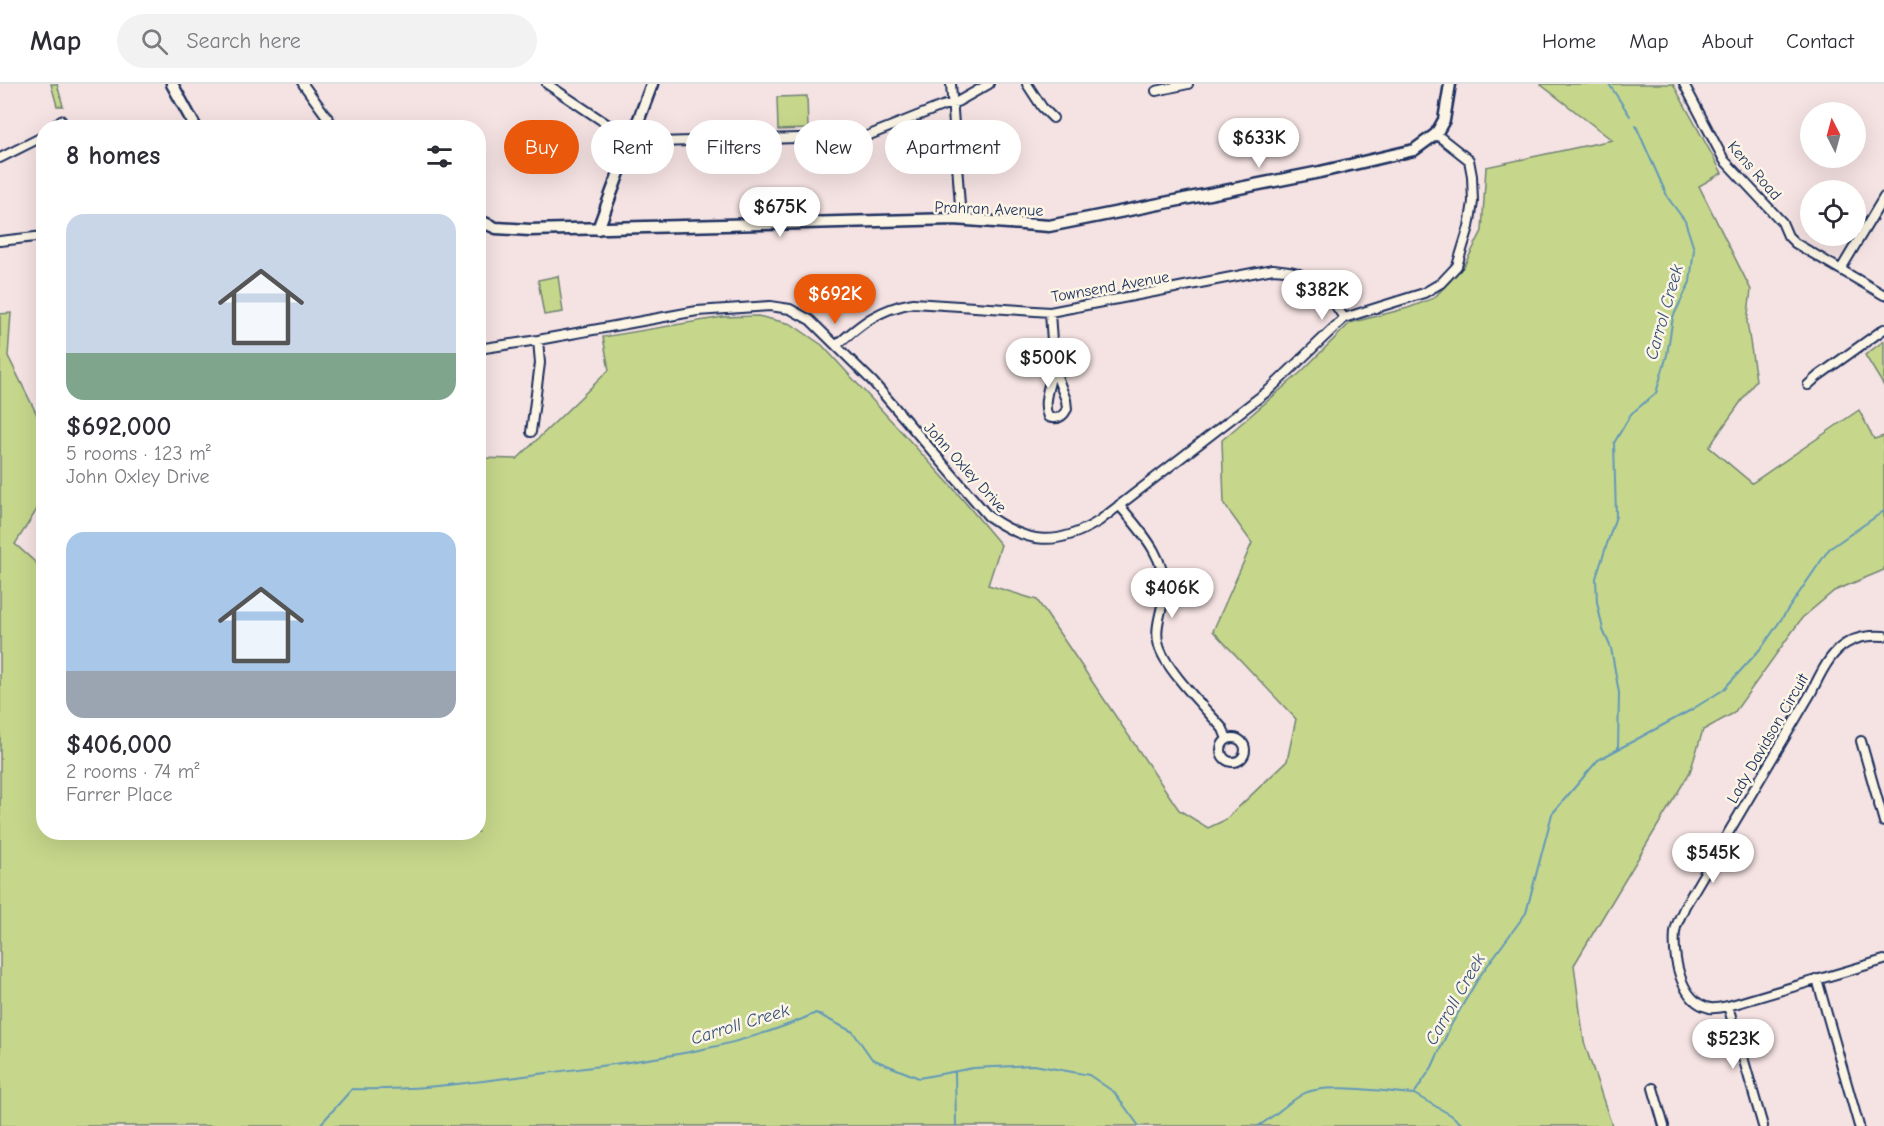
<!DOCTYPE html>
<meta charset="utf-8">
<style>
:root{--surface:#fff;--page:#f2f2f3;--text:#2b2b33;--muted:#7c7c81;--line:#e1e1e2;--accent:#ea580c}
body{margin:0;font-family:"Comic Neue",sans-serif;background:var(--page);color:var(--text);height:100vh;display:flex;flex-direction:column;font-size:22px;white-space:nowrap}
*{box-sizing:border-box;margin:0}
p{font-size:20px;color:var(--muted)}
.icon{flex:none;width:33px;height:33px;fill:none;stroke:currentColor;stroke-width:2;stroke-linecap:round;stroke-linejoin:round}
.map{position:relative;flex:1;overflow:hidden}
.side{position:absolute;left:36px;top:36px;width:450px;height:720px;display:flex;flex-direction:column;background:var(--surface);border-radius:24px;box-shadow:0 6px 24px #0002}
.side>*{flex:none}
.guide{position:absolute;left:504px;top:36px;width:570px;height:54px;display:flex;gap:12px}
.needle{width:39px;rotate:354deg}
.tools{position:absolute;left:1800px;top:18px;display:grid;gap:12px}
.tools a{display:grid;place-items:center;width:66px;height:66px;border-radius:50%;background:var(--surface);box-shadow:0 6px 24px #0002;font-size:30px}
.price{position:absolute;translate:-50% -51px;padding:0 14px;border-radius:21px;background:#fff;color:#222;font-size:20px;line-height:39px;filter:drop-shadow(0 2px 3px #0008)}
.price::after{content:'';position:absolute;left:50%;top:36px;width:18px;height:14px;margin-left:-9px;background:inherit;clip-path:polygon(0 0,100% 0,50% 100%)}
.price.current{background:var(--accent);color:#fff}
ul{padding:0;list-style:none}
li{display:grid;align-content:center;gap:12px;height:318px;padding:0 30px}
li span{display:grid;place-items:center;height:186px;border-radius:18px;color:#555}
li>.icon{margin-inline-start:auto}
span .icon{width:108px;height:108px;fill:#fffc;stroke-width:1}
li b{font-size:26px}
h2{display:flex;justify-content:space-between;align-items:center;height:72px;padding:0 30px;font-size:26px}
.chip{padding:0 21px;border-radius:27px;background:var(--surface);box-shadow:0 6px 24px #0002;font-size:21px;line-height:54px}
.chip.current{background:var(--accent);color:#fff}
header{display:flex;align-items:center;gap:36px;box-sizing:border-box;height:84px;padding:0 30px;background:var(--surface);border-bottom:2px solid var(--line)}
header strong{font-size:28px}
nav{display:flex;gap:33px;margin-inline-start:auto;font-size:21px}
.search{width:420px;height:54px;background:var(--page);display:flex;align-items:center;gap:15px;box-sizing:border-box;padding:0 21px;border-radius:33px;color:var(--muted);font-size:22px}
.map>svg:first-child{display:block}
.green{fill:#c6d78b;stroke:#708374;stroke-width:1.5}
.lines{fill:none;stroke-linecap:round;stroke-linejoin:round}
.stream{stroke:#6398b9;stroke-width:2}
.street-casing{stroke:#1b2f5e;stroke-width:12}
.secondary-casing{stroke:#1b2f5e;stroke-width:15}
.street{stroke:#fcf5e5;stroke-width:8}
.secondary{stroke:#fcf5e5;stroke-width:10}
.labels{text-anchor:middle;stroke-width:5;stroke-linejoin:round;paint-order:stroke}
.street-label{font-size:16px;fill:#1b2f5e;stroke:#fcf5e5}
.water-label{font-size:18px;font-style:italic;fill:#33527c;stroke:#fcf5e5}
</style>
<header>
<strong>Map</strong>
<div class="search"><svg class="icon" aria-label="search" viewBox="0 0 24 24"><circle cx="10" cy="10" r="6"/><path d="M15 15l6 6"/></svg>Search here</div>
<nav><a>Home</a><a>Map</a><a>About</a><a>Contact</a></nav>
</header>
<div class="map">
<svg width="1884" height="1042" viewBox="0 0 1884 1042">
<rect width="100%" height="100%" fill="#f5e2e2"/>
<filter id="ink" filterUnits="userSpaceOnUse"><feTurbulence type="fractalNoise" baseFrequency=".0167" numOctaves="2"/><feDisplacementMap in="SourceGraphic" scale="12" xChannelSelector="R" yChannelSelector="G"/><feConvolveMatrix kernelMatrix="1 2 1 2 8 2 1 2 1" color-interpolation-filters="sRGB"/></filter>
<g filter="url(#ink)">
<!-- green -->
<path class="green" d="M51 0H57L63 22H57Z
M1540 0H1673L1722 89 1699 102 1751 206 1747 238 1756 296 1709 363 1752 399 1859 326 1874 355 1884 352V486L1834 507 1802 534 1734 629 1703 646 1690 688 1574 881 1584 958 1612 1042H0V230L11 229 8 272 44 345 43 416 15 460 43 485 44 748H478L479 374 517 375 609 286 603 253 723 233 758 232 791 240 822 261 953 404 1001 461 988 501 1037 516 1179 726 1208 744 1225 736 1287 677 1296 635 1213 547 1252 459 1224 420 1222 356 1300 289 1350 239 1408 224 1434 214 1464 182 1482 147 1486 83 1612 56Z
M807 12 808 45 778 46 777 13Z
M558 192 563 228 544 231 538 196Z
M1884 257V302L1865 271Z"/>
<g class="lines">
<!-- stream -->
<path class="stream" d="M1609 0 1630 32
M1618 665 1619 609 1611 564 1603 546 1597 518 1596 494 1616 432 1614 359 1631 330 1656 309 1667 271 1673 233 1690 198 1694 165 1685 137 1668 114 1636 42
M955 988 956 1042
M1414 1010 1451 1031 1464 1042
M319 1042 352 1005C417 1007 483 997 547 989 638 977 731 968 816 929L853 948 872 975 919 994 973 984 1034 981 1089 991 1114 1008 1139 1042
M1258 1042C1274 1033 1287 1019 1303 1010 1325 998 1387 1008 1414 1010L1432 983 1451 941 1479 893 1526 829 1552 730 1598 676 1691 626 1723 606 1763 562 1829 465 1884 427"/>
<!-- street casing -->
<g class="street-casing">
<path id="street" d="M303 0 335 44
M547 0 631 56 657 58 867 52 942 22 957 18 989 0
M951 0 961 135
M1027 0 1042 23 1053 34
M1684 0 1724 76 1782 138 1788 152 1795 159 1884 211
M1156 7 1188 0
M53 44 61 36
M0 74 44 52
M0 157 44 152
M1841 185 1884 113
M1050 228C1051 246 1053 264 1053 281 1052 298 1041 316 1048 333 1057 336 1063 333 1067 325L1066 316 1053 282
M837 261C862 239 879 225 913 219L1050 228 1273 185C1281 186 1290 186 1297 189 1317 197 1333 216 1344 234
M478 265 538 256 697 227 770 222 790 225 810 236 873 298 988 432C1028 460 1057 463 1099 437L1269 306 1344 234 1424 209 1441 199 1457 182 1469 143 1473 118 1472 92 1469 76 1436 50
M1808 301 1818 292 1884 245
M531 348 540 279 538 256
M1119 421C1141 447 1169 476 1164 513 1161 529 1154 546 1159 562 1166 586 1206 625 1223 645L1227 655
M1884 552C1840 549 1828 574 1811 609L1685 822C1682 830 1676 839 1675 848 1673 873 1680 918 1710 924 1715 925 1723 923 1728 922L1884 876
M1221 666a12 12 0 1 1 24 0a12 12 0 1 1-24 0Z
M1861 657 1884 738
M1817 895 1859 1042
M1728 922 1763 1042
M1653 1004 1664 1042"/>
</g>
<!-- secondary casing -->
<g class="secondary-casing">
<path id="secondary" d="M172 0 196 44
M478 136 496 144 530 146 954 135 1049 142 1320 88 1414 66 1436 50 1444 36 1450 0
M598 145 652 0"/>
</g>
<!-- street -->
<use href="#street" class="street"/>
<!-- secondary -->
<use href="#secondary" class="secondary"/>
</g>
</g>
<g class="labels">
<!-- street labels -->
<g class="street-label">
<text transform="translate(1755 86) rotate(49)" y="6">Kens Road</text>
<text transform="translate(989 124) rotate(2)" y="6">Prahran Avenue</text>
<text transform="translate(1110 202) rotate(-10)" y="6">Townsend Avenue</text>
<text transform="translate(966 383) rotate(48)" y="6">John Oxley Drive</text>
<text transform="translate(1767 654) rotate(-60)" y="6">Lady Davidson Circuit</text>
</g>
<!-- water labels -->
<g class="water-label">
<text transform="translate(1664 228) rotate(-74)" y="6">Carrol Creek</text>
<text transform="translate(1455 915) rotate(-60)" y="6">Carroll Creek</text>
<text transform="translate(740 940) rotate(-17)" y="6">Carroll Creek</text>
</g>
</g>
</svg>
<div class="tools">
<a><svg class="needle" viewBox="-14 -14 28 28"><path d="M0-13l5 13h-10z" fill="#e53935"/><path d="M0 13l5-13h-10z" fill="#7c7c81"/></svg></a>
<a><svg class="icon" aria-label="locate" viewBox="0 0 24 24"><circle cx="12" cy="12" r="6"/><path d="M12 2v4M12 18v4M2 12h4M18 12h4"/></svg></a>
</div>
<b class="price" style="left:1259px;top:85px">$633K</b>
<b class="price" style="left:780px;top:154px">$675K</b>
<b class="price" style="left:1322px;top:237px">$382K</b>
<b class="price current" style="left:835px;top:241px">$692K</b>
<b class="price" style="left:1048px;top:305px">$500K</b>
<b class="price" style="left:1172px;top:535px">$406K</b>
<b class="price" style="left:1713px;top:800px">$545K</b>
<b class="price" style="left:1733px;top:986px">$523K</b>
<div class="guide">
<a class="chip current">Buy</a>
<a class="chip">Rent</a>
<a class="chip">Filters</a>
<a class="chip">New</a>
<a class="chip">Apartment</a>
</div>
<section class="side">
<h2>8 homes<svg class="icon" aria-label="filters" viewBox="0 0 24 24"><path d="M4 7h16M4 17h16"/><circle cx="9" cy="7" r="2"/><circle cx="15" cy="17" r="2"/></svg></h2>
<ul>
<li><span style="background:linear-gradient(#c9d6e8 75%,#7fa58c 0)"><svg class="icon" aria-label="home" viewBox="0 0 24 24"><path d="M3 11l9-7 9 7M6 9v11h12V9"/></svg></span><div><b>$692,000</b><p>5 rooms · 123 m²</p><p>John Oxley Drive</p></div></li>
<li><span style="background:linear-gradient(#a9c7e8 75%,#9aa5b1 0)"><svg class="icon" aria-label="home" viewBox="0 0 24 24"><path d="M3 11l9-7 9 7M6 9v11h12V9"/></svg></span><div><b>$406,000</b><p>2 rooms · 74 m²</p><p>Farrer Place</p></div></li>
</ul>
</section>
</div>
